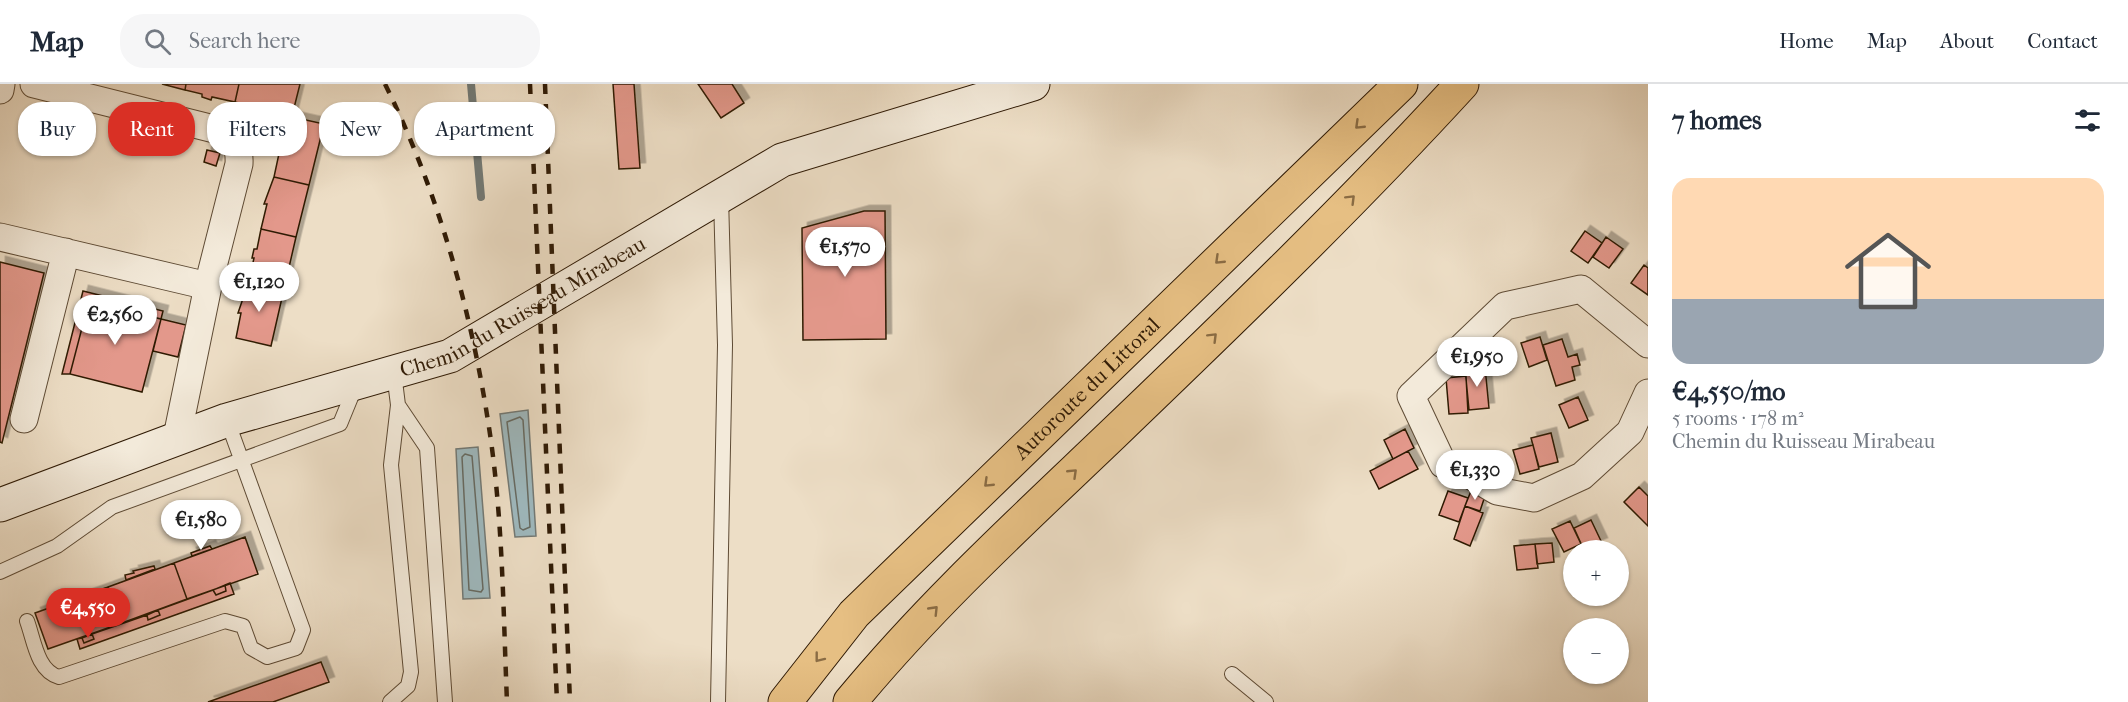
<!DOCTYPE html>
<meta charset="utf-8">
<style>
:root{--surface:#fff;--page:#f6f6f7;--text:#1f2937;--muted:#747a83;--line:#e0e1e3;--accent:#d93025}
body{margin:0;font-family:"IM FELL French Canon",serif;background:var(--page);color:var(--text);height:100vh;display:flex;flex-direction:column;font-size:22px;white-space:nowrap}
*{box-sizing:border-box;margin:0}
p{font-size:20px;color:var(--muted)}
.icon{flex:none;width:33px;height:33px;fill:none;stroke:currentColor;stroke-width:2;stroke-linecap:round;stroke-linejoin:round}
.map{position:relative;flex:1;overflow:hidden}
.details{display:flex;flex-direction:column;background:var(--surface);width:480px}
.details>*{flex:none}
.banner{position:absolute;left:18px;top:18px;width:570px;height:54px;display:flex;gap:12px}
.controls{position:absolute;left:1563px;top:456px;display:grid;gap:12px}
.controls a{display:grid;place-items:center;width:66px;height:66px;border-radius:50%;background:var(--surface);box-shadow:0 2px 4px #0004;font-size:30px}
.price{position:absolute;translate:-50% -51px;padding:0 14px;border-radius:21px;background:#fff;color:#222;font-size:20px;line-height:39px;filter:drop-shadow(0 2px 3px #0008)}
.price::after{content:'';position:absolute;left:50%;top:36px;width:18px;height:14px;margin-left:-9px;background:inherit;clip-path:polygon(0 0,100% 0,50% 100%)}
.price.selected{background:var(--accent);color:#fff}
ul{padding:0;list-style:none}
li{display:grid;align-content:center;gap:12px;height:318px;padding:0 24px}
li+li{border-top:2px solid var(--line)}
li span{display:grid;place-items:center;height:186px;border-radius:18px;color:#555}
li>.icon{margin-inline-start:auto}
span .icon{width:108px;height:108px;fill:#fffc;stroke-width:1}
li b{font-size:26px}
h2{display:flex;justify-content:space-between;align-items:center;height:72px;padding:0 24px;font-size:26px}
.tag{padding:0 21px;border-radius:24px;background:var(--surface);box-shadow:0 2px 4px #0004;font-size:21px;line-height:54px}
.tag.selected{background:var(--accent);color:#fff}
header{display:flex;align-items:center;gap:36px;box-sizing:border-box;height:84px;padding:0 30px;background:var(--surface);border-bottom:2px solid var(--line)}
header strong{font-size:28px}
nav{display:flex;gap:33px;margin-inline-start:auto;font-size:21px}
.search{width:420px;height:54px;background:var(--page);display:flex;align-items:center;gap:15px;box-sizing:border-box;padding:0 21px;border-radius:24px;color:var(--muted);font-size:22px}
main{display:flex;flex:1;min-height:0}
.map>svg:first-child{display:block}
.water{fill:#9eb9bf;stroke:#727975;stroke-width:1.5}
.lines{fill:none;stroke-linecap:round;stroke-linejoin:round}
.shore{stroke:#666a62;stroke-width:1.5}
.stream{stroke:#727975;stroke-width:8}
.building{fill:#e3988b;stroke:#2f1a05;stroke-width:1.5;filter:url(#shadow)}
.lane-casing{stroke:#5e4b35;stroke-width:16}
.street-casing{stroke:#5e4b35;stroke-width:29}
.secondary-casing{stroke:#2f1a05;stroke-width:35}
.highway-casing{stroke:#2f1a05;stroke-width:35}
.lane{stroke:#f3eada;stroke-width:14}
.street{stroke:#f3eada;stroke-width:27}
.secondary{stroke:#f3eada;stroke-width:33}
.highway{stroke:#e6bf83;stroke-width:33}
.rail{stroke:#2f1a05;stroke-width:4.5;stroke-dasharray:10 10;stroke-linecap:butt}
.oneway{stroke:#8a6c44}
.labels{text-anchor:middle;stroke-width:4.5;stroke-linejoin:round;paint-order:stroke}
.street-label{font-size:21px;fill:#2f1a05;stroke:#f3eada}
</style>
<header>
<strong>Map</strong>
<div class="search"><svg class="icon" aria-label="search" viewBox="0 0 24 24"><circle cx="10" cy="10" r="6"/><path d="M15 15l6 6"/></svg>Search here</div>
<nav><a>Home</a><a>Map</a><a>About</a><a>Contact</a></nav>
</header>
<main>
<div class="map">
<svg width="1648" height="618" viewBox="0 0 1648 618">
<defs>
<filter id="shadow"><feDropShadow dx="5.5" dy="-5.5" stdDeviation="0" flood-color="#0004"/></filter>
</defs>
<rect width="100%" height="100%" fill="#eddec6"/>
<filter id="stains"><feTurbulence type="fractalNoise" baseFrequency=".00333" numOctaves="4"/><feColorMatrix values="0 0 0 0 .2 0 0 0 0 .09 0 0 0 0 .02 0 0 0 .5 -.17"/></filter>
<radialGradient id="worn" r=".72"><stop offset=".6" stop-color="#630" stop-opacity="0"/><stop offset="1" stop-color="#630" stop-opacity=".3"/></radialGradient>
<!-- water -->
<path class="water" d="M528 326 536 452 515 453 500 330Z
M478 363 490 514 463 515 456 365Z"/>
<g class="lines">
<!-- shore -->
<path class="shore" d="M520 333 523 336 530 443 523 446 520 444 507 338Z
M465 370 472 372 483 505 481 508 469 506 462 373Z"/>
<!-- stream -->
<path class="stream" d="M471 0 481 113"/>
</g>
<!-- building -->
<path class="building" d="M162 0H186L185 6Z
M186 0H239L235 18 212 13 211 16 202 13V10L185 6Z
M239 0H300L292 32 267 27 266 30 256 27 257 24 235 18Z
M613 0H634L640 84 619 85Z
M698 0H732L744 19 721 34Z
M288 32 324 40 309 101 274 93 280 65H277L279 55 282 56Z
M207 66 220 69 216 82 204 78Z
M274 93 309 101 296 153 261 145 267 120H264Z
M864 127H885L886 255 803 256 802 144Z
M261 145 296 153 284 205 249 197 254 174H252L254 165H257Z
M1585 147 1602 159 1588 179 1571 167Z
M1606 153 1623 165 1609 184 1593 173Z
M0 178 44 189 2 359 0 358Z
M1644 181 1648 184V211L1631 199Z
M249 197 284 205 271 262 236 254 241 229H238Z
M83 207 163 227 161 235 89 217 70 290H62Z
M89 217 161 235 142 308 70 290Z
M161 235 186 241 178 273 153 267Z
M1540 253 1547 276 1529 283 1521 259Z
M1562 255 1568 273 1577 270 1580 281 1572 283 1575 296 1556 302 1543 261Z
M1485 283 1489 324 1469 326 1465 284Z
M1466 292 1468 329 1449 330 1446 294Z
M1578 313 1588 336 1569 344 1559 321Z
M1405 345 1414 364 1393 375 1384 356Z
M1551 349 1558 378 1539 383 1531 354Z
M1533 361 1539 385 1520 390 1513 366Z
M1408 367 1418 385 1379 405 1370 387Z
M1639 403 1648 412V442L1624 418Z
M1448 407 1468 414 1459 438 1439 431Z
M1471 407 1485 412 1480 427 1465 422Z
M1465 422 1483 429 1470 462 1454 455Z
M1591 436 1602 459 1584 466 1574 444Z
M1570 437 1581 460 1564 468 1552 445Z
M245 453 258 490 187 515 174 479Z
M1552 459 1554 478 1537 480 1535 460Z
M1535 460 1538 484 1517 486 1514 462Z
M210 462 212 465 192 472 191 469Z
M174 479 187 515 122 539 108 503Z
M154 482 155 485 126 496 125 491 134 489 133 487Z
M230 499 234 510 80 565 77 555 82 554 84 559 94 555 92 550 147 531 148 536 160 531 158 526 213 506 216 511 226 507 225 501Z
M225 501 226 507 216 511 213 506Z
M108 503 122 539 48 565 35 529Z
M158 526 160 531 148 536 147 531Z
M92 550 94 555 84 559 82 554Z
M321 578 329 598 273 618H208Z"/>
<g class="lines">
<!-- lane casing -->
<g class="lane-casing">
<path id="lane" d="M394 289 398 321 427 364 445 618
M0 488 57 462 112 423 340 340 356 301
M27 537C34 556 37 587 59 593L225 537 243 542 251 564 267 573 296 564 303 546 227 336
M1232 590 1266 618
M390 618 408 602 411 588 391 381 398 321
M718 618 725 261 721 113"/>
</g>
<!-- street casing -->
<g class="street-casing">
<path id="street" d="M34 0 218 46C234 55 240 60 239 80L208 202 177 353
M0 6 1 0
M0 153 208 202
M1648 260 1581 205 1505 222 1411 312 1443 380 1453 381 1497 407 1534 414 1582 392 1630 348 1648 309
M24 335 66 168"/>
</g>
<!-- secondary casing -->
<g class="secondary-casing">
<g id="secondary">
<path id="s1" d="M0 421 227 336 450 272 782 76 1033 0"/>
</g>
</g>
<!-- highway casing -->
<g class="highway-casing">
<g id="highway">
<path id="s2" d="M785 618 854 530 1401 0"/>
<path d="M850 618C930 521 1023 436 1113 350 1232 236 1351 121 1462 0"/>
</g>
</g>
<!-- lane -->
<use href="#lane" class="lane"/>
<!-- street -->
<use href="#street" class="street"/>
<!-- secondary -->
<use href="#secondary" class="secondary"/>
<!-- highway -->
<use href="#highway" class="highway"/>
<!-- rail -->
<path class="rail" d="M385 0C437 105 470 222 488 337 503 430 503 525 507 618
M530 0 557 618
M545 0 570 618"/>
</g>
<!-- one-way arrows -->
<defs><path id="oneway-chevron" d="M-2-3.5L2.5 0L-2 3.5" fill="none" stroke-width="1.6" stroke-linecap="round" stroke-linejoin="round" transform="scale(1.5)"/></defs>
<g class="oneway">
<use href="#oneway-chevron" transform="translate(1359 41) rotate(136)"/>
<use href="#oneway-chevron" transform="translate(1351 115) rotate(-45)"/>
<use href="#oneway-chevron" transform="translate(1219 176) rotate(136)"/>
<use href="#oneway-chevron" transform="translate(1213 253) rotate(-45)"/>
<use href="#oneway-chevron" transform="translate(1073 389) rotate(-44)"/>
<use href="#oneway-chevron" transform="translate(988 399) rotate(136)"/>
<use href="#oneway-chevron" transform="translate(934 526) rotate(-46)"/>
<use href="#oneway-chevron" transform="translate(819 574) rotate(128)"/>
</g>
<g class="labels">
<!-- street labels -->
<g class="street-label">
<text dy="7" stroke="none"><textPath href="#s1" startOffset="561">Chemin du Ruisseau Mirabeau</textPath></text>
<text dy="7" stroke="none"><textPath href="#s2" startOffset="436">Autoroute du Littoral</textPath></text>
</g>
</g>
<rect width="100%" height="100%" filter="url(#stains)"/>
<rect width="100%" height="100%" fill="url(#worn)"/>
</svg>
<div class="controls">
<a>+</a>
<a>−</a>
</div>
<b class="price" style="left:845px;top:194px">€1,570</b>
<b class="price" style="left:259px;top:229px">€1,120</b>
<b class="price" style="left:115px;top:262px">€2,560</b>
<b class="price" style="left:1477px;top:304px">€1,950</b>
<b class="price" style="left:1475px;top:417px">€1,330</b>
<b class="price" style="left:201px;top:467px">€1,580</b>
<b class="price selected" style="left:88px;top:555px">€4,550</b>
<div class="banner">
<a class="tag">Buy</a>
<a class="tag selected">Rent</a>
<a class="tag">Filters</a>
<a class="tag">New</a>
<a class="tag">Apartment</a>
</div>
</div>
<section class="details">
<h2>7 homes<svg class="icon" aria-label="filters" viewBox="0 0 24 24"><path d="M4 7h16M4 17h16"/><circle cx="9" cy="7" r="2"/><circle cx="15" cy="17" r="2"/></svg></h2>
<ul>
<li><span style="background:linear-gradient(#ffd9b3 65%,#9aa5b1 0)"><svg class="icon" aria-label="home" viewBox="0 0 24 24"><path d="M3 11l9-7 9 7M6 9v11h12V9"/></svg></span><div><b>€4,550/mo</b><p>5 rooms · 178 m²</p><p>Chemin du Ruisseau Mirabeau</p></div></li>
</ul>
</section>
</main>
